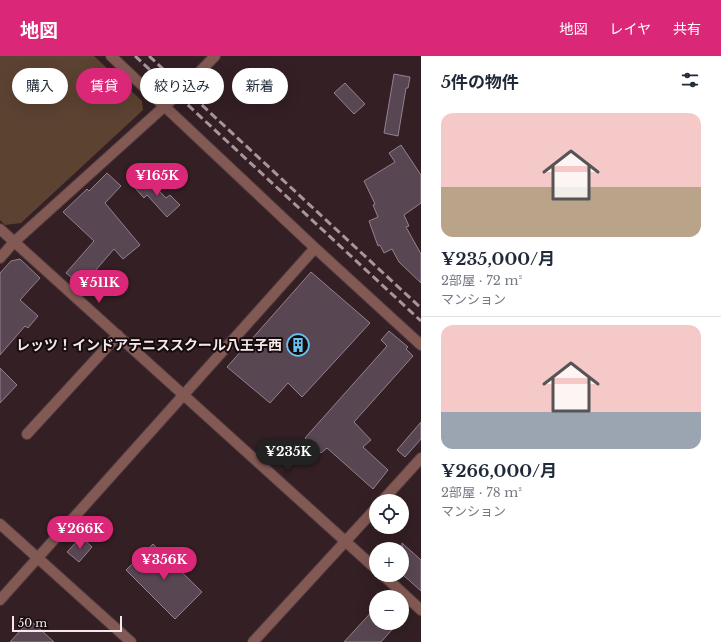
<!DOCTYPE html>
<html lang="ja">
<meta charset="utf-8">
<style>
:root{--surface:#fff;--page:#f2f2f3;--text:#1f2937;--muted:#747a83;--line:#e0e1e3;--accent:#db2777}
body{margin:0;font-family:"Libre Baskerville","Noto Sans JP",serif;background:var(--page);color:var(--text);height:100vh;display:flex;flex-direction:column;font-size:15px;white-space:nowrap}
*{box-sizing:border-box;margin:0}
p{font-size:13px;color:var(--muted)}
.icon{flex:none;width:22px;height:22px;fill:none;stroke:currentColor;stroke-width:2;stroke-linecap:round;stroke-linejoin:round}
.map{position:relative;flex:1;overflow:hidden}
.drawer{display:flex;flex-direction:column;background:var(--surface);width:300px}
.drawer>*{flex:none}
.top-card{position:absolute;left:12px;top:12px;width:349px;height:36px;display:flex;gap:8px}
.controls{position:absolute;left:369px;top:438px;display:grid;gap:8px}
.controls a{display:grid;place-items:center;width:40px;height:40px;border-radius:50%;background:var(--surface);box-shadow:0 4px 16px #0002;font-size:20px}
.scale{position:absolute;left:12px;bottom:10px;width:110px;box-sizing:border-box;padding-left:4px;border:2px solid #f6e7ea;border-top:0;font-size:11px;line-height:14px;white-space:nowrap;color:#f6e7ea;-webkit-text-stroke:3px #150c0e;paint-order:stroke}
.price{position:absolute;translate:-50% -34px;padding:0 9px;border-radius:14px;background:var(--accent);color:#fff;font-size:13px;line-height:26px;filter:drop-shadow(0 1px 2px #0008)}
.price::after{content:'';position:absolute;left:50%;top:24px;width:12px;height:9px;margin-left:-6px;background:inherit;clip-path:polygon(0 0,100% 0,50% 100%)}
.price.active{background:#222;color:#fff}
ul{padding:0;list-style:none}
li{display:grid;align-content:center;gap:8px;height:212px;padding:0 20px}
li+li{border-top:1px solid var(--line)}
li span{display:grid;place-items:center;height:124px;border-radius:12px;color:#555}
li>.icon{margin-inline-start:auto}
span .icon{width:72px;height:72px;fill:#fffc;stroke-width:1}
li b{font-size:17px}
h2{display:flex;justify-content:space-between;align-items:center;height:48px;padding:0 20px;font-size:17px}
.chip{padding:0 14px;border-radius:18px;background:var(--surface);box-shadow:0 4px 16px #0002;font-size:14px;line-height:36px}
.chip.active{background:var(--accent);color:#fff}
header{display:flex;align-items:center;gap:24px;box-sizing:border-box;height:56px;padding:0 20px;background:var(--accent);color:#fff}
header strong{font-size:19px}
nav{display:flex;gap:22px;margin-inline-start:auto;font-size:14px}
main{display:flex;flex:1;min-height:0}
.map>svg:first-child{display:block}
.green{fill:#5c4231}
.building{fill:#594653;stroke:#95808e}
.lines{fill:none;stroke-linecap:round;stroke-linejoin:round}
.minor-casing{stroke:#4e3b40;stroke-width:12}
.tertiary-casing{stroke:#4e3b40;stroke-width:12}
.minor{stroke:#835953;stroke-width:10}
.tertiary{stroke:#835953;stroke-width:10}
.rail{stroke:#a7969a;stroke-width:3;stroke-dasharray:8 4;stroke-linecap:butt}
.labels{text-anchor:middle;stroke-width:4;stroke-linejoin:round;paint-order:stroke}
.poi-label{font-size:14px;font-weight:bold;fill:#f6e7ea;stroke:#150c0e;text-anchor:end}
</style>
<header>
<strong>地図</strong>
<nav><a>地図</a><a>レイヤ</a><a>共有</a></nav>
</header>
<main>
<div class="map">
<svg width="421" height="586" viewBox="0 0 421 586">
<rect width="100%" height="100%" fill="#331f24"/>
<!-- green -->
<path class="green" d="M0 0H94L142 45 143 54 21 167 5 169 0 164Z"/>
<!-- building -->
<path class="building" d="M394 18 410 21 408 32H406L398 80 384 77Z
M345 27 365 48 354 58 334 37Z
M401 89 421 119V147L404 159 409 170 406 171 421 198V227L399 206 392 193 384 197 380 189 378 190 369 165 378 161 373 149 375 148 364 125 395 106 389 97Z
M107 117 121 130 105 147 140 189 123 203 114 193 82 230 66 217 94 185 63 156 87 133 89 135Z
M145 120 166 142 170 139 180 149 167 161 147 139 144 142 134 131Z
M20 203 40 222 20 244 38 260 28 272 25 270 0 299V217L11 205Z
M311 216 370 267 302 341 288 327 270 347 227 311Z
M389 275 408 291 406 293 413 300 354 366 371 384 363 391 388 414 373 433 327 392 321 397 305 382 387 290 381 284Z
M0 312 17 329 0 347Z
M421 366V383L405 401 397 394Z
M81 481 92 491 79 506 67 496Z
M402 487 421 504V535L402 518Z
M153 488 202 536 175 563 126 514Z
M376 551V567H398L381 586H344Z
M30 564 54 586H10Z"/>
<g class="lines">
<!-- minor casing -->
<g class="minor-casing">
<path id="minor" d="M111 0 315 192 421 289
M0 173 376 513
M0 202 14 186 177 39 215 0
M27 378 118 279
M382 445 421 402
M383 519 421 554
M0 544 315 192
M253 586 376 452"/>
</g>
<!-- tertiary casing -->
<g class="tertiary-casing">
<path id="tertiary" d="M0 468 131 586"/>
</g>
<!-- minor -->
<use href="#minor" class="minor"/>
<!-- tertiary -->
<use href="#tertiary" class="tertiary"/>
<!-- rail -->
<path class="rail" d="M135 0 421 265
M149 0 421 252"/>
</g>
<!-- icons -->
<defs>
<g id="building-ring" transform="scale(1.15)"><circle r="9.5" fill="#150c0e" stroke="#69c3f1" stroke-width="1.5"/><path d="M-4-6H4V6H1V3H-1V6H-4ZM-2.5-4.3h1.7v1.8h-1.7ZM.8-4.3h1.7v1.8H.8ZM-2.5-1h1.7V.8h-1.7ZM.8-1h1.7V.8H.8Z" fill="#69c3f1"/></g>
</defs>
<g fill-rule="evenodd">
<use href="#building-ring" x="298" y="289"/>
</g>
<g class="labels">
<!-- poi labels -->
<g class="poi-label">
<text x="282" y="294">レッツ！インドアテニススクール八王子西</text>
</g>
</g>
</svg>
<div class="controls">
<a><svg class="icon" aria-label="locate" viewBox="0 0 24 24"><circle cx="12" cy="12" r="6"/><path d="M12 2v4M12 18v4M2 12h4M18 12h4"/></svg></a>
<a>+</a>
<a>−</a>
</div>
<div class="scale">50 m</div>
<b class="price" style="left:157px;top:141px">¥165K</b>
<b class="price" style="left:99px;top:248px">¥511K</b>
<b class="price active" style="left:288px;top:417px">¥235K</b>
<b class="price" style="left:80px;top:494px">¥266K</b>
<b class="price" style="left:164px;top:525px">¥356K</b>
<div class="top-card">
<a class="chip">購入</a>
<a class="chip active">賃貸</a>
<a class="chip">絞り込み</a>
<a class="chip">新着</a>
</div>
</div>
<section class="drawer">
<h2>5件の物件<svg class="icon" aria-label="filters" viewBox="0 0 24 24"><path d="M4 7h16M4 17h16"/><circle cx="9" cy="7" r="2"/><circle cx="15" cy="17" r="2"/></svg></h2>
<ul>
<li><span style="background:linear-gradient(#f6c9c9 60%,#b9a48a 0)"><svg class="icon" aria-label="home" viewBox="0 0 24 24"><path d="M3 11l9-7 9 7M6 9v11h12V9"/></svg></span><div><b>¥235,000/月</b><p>2部屋 · 72 m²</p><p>マンション</p></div></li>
<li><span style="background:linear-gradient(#f6c9c9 70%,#9aa5b1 0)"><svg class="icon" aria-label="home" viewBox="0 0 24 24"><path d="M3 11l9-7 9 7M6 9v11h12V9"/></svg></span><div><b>¥266,000/月</b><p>2部屋 · 78 m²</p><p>マンション</p></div></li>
</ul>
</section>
</main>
